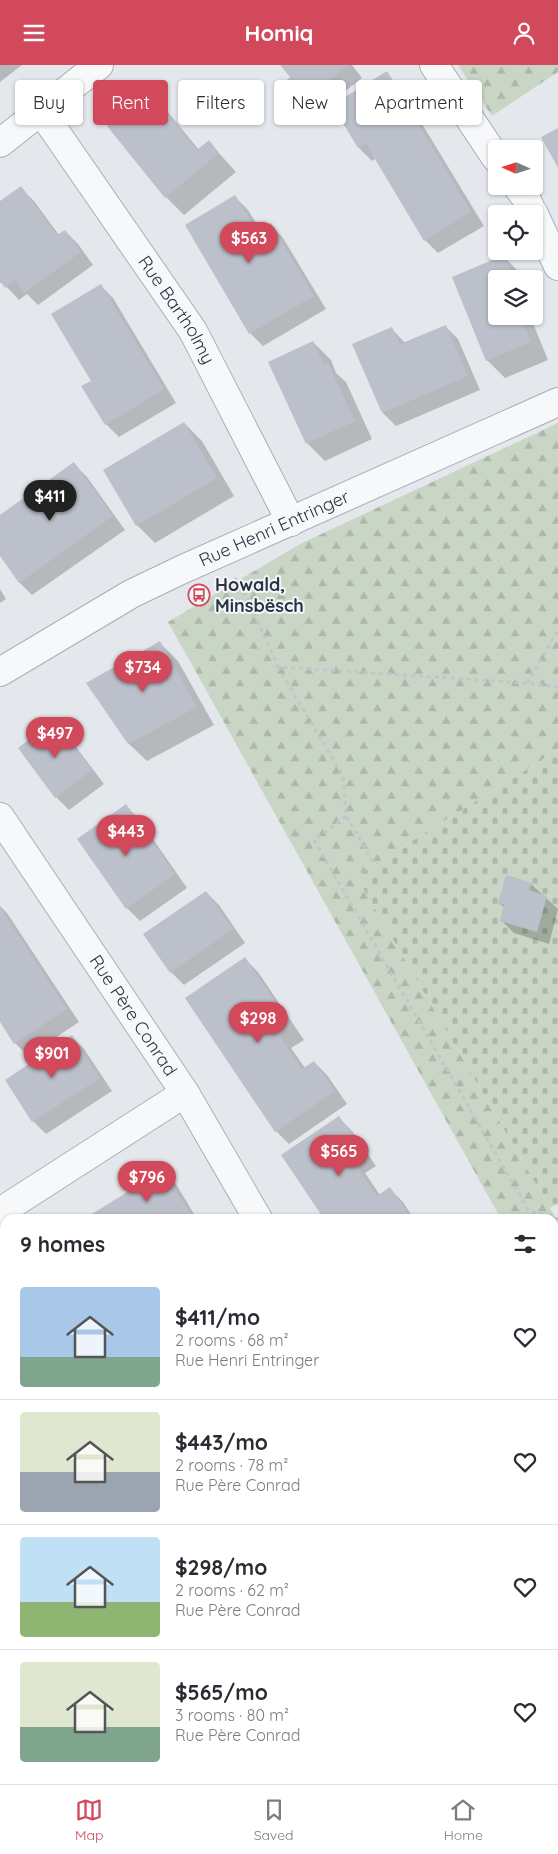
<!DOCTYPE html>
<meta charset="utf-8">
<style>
:root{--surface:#fff;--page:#f2f2f3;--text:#2b2b33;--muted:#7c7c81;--line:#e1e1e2;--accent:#d1495b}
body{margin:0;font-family:Quicksand,sans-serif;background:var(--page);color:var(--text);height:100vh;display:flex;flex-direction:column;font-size:19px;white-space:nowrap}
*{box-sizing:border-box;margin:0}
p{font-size:16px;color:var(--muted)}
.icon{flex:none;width:28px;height:28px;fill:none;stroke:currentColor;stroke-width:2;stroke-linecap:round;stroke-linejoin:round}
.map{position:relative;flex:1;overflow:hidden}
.panel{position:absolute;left:0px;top:1149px;width:559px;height:571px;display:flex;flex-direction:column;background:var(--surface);border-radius:15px 15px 0 0;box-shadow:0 1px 4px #0004}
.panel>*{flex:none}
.top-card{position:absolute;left:15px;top:15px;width:529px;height:45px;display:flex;gap:10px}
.needle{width:32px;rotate:273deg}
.fabs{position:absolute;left:488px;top:75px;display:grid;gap:10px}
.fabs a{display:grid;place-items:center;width:55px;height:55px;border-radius:5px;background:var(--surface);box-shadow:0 1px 4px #0004;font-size:25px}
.price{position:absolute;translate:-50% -42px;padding:0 11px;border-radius:18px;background:var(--accent);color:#fff;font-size:16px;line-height:32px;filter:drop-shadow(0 1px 2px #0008)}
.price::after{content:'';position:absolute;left:50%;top:30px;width:15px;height:11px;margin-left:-8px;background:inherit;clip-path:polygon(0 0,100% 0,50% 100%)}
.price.selected{background:#222;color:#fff}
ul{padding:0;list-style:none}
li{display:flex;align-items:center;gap:15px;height:125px;padding:0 20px}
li+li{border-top:1px solid var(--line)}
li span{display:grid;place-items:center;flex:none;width:140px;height:100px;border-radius:5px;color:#555}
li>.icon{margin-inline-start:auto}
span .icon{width:60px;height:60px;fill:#fffc;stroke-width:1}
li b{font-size:21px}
h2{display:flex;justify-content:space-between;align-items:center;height:60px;padding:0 20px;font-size:21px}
.tag{padding:0 18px;border-radius:5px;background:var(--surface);box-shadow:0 1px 4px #0004;font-size:18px;line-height:45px}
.tag.selected{background:var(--accent);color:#fff}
header{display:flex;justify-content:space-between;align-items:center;height:65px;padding:0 20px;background:var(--accent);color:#fff;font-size:22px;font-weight:800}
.menu{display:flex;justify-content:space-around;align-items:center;height:70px;border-top:1px solid var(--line);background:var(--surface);font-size:14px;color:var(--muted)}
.menu a{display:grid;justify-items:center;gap:2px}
.menu .selected{color:var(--accent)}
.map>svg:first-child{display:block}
.grass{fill:url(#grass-tufts)}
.forest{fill:url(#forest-firs)}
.cemetery{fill:url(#cemetery-stones)}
.shadow{fill:#0003}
.building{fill:#bbc0ca}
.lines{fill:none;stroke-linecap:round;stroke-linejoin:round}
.minor-casing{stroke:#a9aeb7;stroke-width:30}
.path{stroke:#c2c5cb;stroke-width:3;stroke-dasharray:4 4;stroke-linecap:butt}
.minor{stroke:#f7f8fa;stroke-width:28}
.labels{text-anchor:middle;stroke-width:4;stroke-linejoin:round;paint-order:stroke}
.street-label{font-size:18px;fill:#2b3445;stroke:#f4f6f9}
.poi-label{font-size:18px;font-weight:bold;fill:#2b3445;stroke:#f4f6f9;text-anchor:start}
</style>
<header><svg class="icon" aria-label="menu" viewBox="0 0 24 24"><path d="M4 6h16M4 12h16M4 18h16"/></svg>Homiq<svg class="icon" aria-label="person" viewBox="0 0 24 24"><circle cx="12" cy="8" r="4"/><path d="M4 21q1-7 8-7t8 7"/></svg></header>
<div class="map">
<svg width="558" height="1719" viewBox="0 0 558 1719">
<defs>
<pattern id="grass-tufts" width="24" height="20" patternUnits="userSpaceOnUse" patternTransform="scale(1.25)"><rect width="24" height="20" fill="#c9d6c5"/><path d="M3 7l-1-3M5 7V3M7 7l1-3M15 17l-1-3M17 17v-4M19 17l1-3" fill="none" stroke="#adb8ab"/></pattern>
<pattern id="forest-firs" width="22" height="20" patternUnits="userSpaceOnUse" patternTransform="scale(1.25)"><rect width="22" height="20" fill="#c9d6c5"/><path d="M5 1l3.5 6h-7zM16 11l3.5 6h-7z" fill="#adb8ab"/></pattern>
<pattern id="cemetery-stones" width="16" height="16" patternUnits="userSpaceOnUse" patternTransform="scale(1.25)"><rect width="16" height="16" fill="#c9d6c5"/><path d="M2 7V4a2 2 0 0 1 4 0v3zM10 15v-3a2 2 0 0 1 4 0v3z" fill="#adb8ab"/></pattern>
</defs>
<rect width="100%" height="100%" fill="#e4e7ec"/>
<!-- grass -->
<path class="grass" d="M554 1166H558V1248L554 1241Z"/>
<!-- forest -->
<path class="forest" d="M458 0H558V7L492 51Z
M558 358V685L356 811 550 1143 558 1158V1166H554V1154H501L168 557 300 479Z"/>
<!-- cemetery -->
<path class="cemetery" d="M558 685V1139L550 1143 356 811Z"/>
<!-- shadow -->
<path class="shadow" d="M0 0H22L0 17Z
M282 0H352L362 13 317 48 304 35 292 12Z
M386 8 399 21 484 161 438 188 425 175 376 93 372 96 359 83 334 40Z
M150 28 167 46 199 85 209 77 236 107 184 150 166 132Z
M21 123 34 136 59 170 65 166 78 179 93 200 38 240 27 229 19 235 3 218H0V138Z
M235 132 248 145 261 166 271 160 283 173 326 244 263 281 250 268Z
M504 192 522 210 523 214H496V251H530L548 295 505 313 487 295 453 212Z
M100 220 113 233 176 338 119 372 106 359 93 316Z
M445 261 458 274 480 325 396 361 383 348 354 279 391 263 405 278Z
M313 277 331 295 336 308 346 317 372 374 325 396 307 378Z
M184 358 202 376 234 431 155 478 137 460Z
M74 399 87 412 125 465 32 530 19 517 0 489V452Z
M0 524 6 534 0 538Z
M160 578 178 596 214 660 147 696 129 679 88 618Z
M54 657 67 670 104 719 69 745 56 732 20 683Z
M126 741 139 754 187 823 140 856 127 843Z
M531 819 558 844 549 879 514 868 501 855 505 843 499 838Z
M206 827 219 840 245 878 184 920 171 907Z
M0 841 7 848 79 957 28 991 15 978 0 954Z
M245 894 258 907 304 975 291 983 305 1003 314 997 327 1010 347 1039 289 1079 276 1066Z
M72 972 84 984 112 1026 46 1069 33 1056 6 1015Z
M339 1053 352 1066 376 1101 365 1108 380 1130 390 1124 403 1137 414 1154H325Z
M163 1106 176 1119 197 1154H90Z
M554 1239 558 1246V1257L554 1259Z
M554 1394 558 1400V1460L554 1463Z
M0 1528 5 1537V1544L0 1534Z
M0 1540 5 1549V1609L0 1612Z
M5 1714V1715H156L149 1719H0V1716Z
M393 1715H451L447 1719H397Z"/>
<!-- building -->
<path class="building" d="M280 0H348L303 36 287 15 290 12Z
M387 6 471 147 424 176 366 79 358 83 332 40Z
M150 26 197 85 209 75 219 88 165 133 107 61Z
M558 63V103L541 72Z
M21 121 57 170 65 165 81 187 24 228 15 215 5 223 0 216V136Z
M235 130 257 166 271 158 314 231 249 269 185 160Z
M504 190 514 214H496V251H520L531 277 486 296 452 212Z
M101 219 164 324 105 360 81 321 91 316 51 249Z
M446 260 468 311 382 348 352 279 392 262 400 279Z
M313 276 324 300 328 298 355 356 306 379 268 297Z
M184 357 217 413 136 461 103 405Z
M74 397 113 451 19 518 0 491V450Z
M160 576 197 642 128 679 86 618Z
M55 655 92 705 55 733 18 683Z
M126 739 175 809 126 844 77 774Z
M506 810 532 818 529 825 547 831 537 867 500 856 504 840 498 838Z
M206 826 233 864 170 908 143 869Z
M0 842 67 944 14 979 0 957Z
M245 892 292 961 279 970 302 1004 314 996 335 1026 275 1067 185 933Z
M72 970 100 1013 32 1057 5 1015Z
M339 1051 364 1087 353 1095 377 1131 390 1122 412 1154H324L281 1090Z
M163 1105 194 1154H89L87 1152Z
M5 1196V1235L0 1227V1199Z
M554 1399 558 1405V1439L554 1442Z
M558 1518V1574L554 1569V1522Z
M0 1537 5 1546V1589L0 1592Z
M5 1712V1715H120L113 1719H0V1715Z
M391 1715H424L420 1719H395Z
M462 1715H529L533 1719H458Z"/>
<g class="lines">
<!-- minor casing -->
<g class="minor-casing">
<g id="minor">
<path d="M434 0 496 93"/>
<path id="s1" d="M41 46 193 266 291 457"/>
<path d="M0 78 99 0"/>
<path d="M517 121 526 133 533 149"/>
<path d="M534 149 558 201"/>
<path id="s2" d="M0 607 131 529 181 505 558 337"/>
<path id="s3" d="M0 752 185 1028 258 1154"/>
<path d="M0 1147 185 1028"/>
<path d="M554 1295 558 1292"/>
<path d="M0 1653 5 1650"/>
<path d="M554 1656 558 1661"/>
</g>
</g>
<!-- path -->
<path class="path" d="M235 513 252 543 278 602 527 618 558 622
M278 602 343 711 346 751 375 800
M527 618 558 565
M346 751 314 775 529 1146 558 1154"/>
<!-- minor -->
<use href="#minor" class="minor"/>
</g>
<!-- icons -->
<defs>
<g id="bus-ring" transform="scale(1.125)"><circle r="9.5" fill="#f4f6f9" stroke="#d1495b" stroke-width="1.5"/><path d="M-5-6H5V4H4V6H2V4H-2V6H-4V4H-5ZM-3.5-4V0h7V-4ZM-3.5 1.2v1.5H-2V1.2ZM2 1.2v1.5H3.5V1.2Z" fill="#d1495b"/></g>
</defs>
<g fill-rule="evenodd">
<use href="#bus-ring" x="199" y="530"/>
</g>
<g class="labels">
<!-- street labels -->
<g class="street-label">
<text dy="6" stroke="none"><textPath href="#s1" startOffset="241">Rue Bartholmy</textPath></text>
<text dy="6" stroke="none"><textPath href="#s2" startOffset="310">Rue Henri Entringer</textPath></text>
<text dy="6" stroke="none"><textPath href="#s3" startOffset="239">Rue Père Conrad</textPath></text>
</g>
<!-- poi labels -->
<g class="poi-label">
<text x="215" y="526">Howald,<tspan x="215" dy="21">Minsbësch</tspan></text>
</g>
</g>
</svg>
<div class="fabs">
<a><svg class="needle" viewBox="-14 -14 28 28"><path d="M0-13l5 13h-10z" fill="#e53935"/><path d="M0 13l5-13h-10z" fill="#7c7c81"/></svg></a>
<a><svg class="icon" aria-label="locate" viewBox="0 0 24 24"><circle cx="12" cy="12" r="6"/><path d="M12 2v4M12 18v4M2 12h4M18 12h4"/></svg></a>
<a><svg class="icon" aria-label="layers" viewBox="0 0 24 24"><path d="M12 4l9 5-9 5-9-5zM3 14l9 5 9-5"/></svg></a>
</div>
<b class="price" style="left:249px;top:199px">$563</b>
<b class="price selected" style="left:50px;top:457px">$411</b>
<b class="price" style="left:143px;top:628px">$734</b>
<b class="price" style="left:55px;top:694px">$497</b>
<b class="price" style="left:126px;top:792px">$443</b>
<b class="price" style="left:258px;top:979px">$298</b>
<b class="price" style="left:52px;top:1014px">$901</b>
<b class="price" style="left:339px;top:1112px">$565</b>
<b class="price" style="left:147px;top:1138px">$796</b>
<div class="top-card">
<a class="tag">Buy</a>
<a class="tag selected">Rent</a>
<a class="tag">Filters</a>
<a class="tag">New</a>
<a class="tag">Apartment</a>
</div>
<section class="panel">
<h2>9 homes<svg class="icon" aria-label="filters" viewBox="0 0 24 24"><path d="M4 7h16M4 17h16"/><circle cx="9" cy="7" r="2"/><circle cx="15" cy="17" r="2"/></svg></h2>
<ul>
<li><span style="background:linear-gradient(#a9c7e8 70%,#7fa58c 0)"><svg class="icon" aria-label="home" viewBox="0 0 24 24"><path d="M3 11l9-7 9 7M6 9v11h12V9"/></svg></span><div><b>$411/mo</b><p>2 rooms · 68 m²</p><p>Rue Henri Entringer</p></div><svg class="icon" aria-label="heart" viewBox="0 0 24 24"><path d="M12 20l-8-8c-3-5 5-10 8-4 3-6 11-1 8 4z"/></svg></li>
<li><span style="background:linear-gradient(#dfe7d0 60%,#9aa5b1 0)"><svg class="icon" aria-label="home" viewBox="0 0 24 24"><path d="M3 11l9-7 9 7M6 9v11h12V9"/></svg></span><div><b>$443/mo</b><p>2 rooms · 78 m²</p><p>Rue Père Conrad</p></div><svg class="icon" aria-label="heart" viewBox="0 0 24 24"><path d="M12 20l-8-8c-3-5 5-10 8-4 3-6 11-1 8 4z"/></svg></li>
<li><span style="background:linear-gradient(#bfe0f5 65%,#8fb573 0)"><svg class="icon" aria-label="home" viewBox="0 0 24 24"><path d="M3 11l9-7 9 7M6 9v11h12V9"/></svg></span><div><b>$298/mo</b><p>2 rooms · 62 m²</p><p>Rue Père Conrad</p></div><svg class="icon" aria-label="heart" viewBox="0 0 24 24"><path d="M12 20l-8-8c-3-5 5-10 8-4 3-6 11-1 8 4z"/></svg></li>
<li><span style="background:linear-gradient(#dfe7d0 65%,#7fa58c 0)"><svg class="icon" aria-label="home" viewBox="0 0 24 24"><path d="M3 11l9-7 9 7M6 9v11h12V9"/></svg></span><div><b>$565/mo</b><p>3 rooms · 80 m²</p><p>Rue Père Conrad</p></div><svg class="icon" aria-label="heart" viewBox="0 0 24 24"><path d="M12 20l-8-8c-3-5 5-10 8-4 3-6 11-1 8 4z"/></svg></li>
</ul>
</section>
</div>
<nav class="menu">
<a class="selected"><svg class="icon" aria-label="map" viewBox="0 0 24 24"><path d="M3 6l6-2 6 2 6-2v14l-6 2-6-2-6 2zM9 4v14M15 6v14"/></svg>Map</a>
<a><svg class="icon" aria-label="saved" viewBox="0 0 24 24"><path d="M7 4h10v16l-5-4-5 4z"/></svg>Saved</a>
<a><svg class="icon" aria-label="home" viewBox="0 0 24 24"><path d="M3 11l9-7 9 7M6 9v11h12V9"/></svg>Home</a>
</nav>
